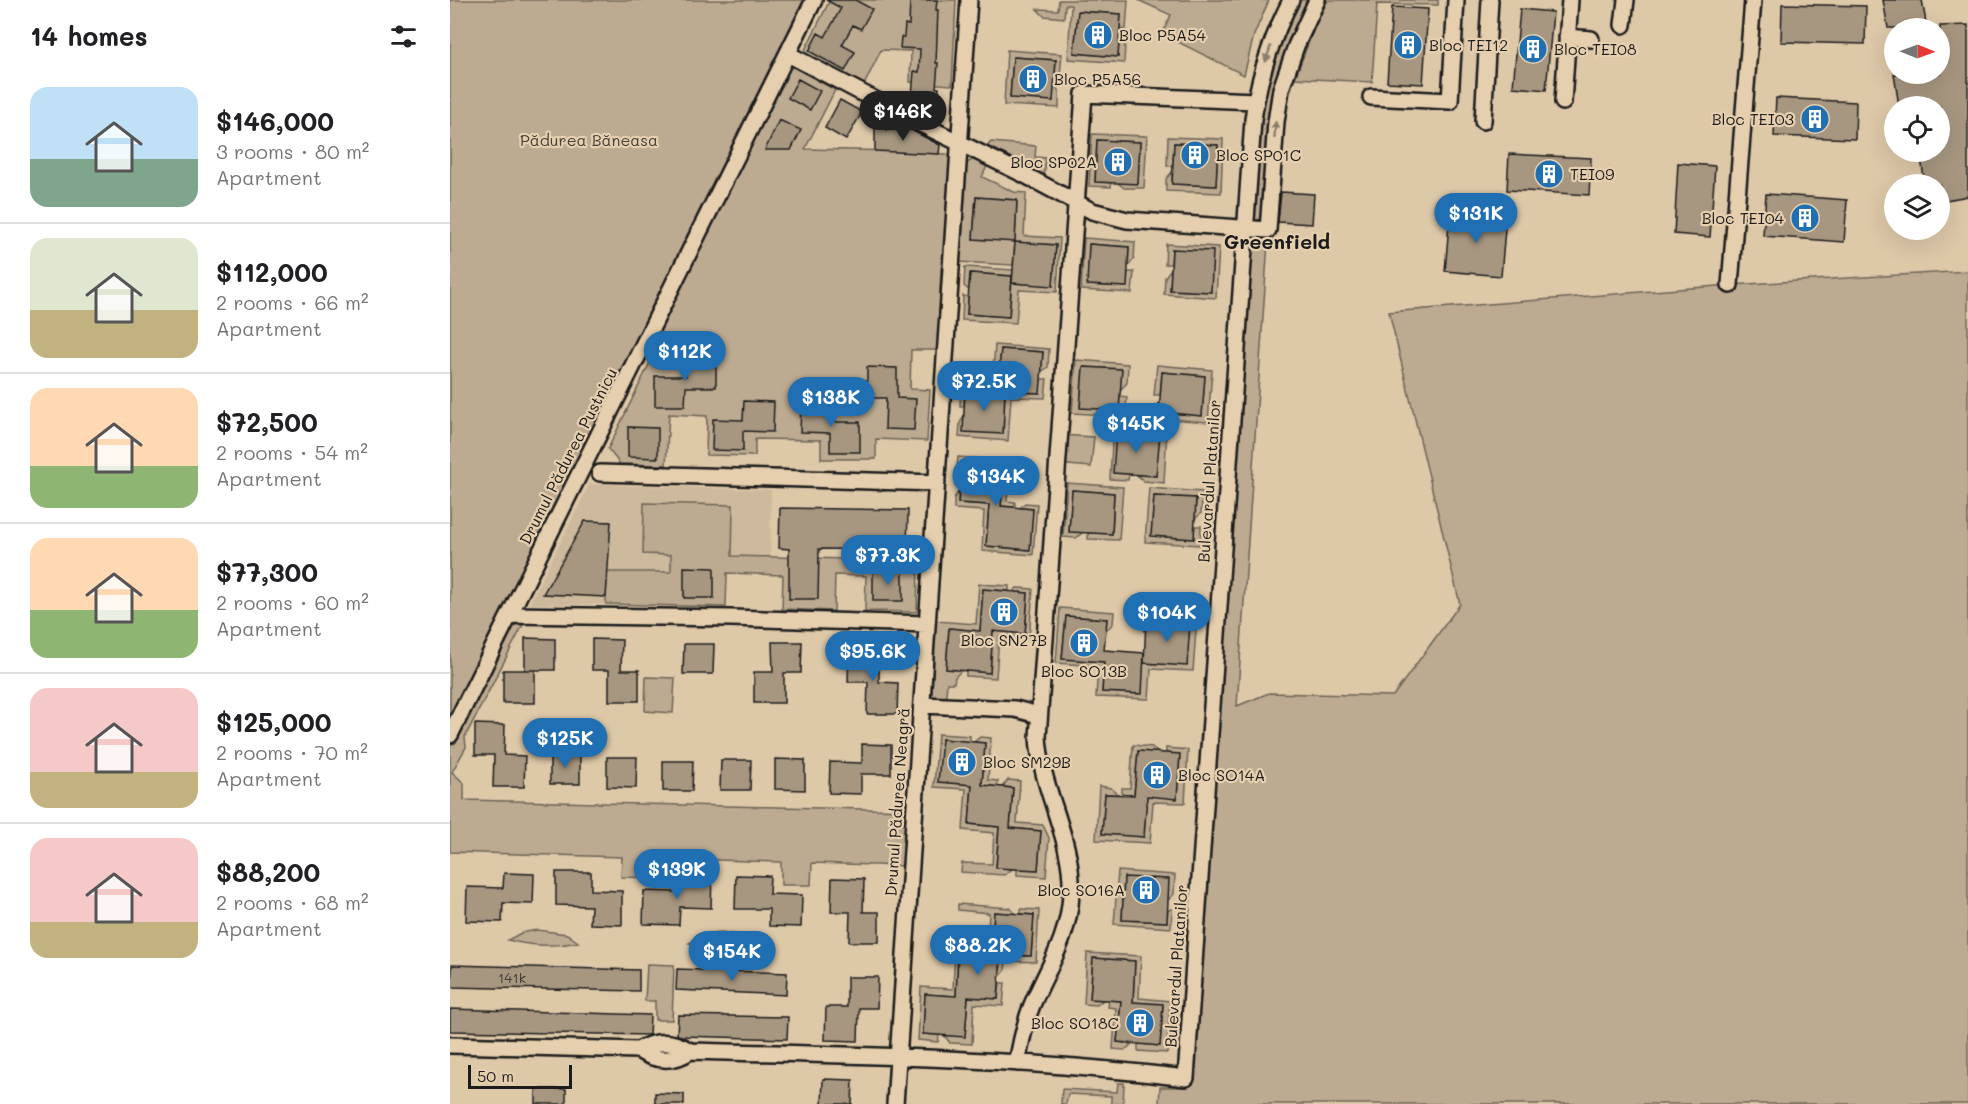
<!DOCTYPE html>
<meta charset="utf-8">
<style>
:root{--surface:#fff;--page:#f6f6f6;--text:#202124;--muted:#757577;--line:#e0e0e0;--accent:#1f6fb2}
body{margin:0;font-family:Mali,sans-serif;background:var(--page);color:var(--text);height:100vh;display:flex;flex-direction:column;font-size:22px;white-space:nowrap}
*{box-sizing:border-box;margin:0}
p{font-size:20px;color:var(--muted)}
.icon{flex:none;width:33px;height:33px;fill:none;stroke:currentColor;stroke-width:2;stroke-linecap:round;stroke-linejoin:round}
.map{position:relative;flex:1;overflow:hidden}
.sheet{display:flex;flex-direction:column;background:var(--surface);width:450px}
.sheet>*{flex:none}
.needle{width:39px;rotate:91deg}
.tools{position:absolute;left:1434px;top:18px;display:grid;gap:12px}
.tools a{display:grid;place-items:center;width:66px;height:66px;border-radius:50%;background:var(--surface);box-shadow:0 6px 24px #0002;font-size:30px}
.scale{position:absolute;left:18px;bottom:15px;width:104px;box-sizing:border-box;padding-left:6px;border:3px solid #1c1c1c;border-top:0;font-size:16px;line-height:21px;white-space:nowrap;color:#1c1c1c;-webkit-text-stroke:4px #e5cfae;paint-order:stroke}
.price{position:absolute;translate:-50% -51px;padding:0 14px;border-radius:21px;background:var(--accent);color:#fff;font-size:20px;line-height:39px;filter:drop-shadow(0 2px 3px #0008)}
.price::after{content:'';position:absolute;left:50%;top:36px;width:18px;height:14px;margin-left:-9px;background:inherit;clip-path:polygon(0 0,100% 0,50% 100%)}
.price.current{background:#222;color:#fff}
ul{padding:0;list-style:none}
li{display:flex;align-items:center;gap:18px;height:150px;padding:0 30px}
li+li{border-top:2px solid var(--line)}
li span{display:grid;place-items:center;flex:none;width:168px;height:120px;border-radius:18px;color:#555}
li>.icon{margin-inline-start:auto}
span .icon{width:72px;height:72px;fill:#fffc;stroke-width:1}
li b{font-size:26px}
h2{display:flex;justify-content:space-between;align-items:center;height:72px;padding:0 30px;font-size:26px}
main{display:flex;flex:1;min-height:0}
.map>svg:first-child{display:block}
.built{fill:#cdb99c}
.green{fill:#bdab91;stroke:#6c6456;stroke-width:1.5;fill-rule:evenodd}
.building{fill:#a79781;stroke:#1c1c1c;stroke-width:1.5}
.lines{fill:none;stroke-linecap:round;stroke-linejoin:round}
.minor-casing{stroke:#1c1c1c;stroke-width:20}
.minor{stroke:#e5cfae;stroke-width:15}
.oneway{fill:#8b7e6c}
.labels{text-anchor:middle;stroke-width:4.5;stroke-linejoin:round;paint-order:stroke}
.number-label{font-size:14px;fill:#3f3b35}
.poi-label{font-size:16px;fill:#1c1c1c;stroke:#e5cfae;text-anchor:start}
.park-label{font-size:16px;fill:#444039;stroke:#e5cfae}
.street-label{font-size:16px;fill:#1c1c1c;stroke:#e5cfae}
.quarter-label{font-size:20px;font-weight:bold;fill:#1c1c1c;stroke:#e5cfae}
</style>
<main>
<section class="sheet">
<h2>14 homes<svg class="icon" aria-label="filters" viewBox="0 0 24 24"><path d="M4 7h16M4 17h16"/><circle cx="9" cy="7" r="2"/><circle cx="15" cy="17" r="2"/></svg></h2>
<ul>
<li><span style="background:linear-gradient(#bfe0f5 60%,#7fa58c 0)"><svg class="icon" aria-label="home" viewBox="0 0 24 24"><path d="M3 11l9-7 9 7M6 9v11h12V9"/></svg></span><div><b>$146,000</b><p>3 rooms · 80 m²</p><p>Apartment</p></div></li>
<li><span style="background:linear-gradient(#dfe7d0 60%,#c2b280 0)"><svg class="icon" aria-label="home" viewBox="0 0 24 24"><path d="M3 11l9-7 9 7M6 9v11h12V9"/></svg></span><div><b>$112,000</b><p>2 rooms · 66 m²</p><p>Apartment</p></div></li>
<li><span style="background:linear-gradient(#ffd9b3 65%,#8fb573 0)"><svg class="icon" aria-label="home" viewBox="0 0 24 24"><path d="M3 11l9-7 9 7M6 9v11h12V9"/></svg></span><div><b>$72,500</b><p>2 rooms · 54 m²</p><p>Apartment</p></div></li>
<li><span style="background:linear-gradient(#ffd9b3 60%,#8fb573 0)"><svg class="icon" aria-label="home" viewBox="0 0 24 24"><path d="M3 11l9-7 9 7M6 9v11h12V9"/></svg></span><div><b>$77,300</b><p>2 rooms · 60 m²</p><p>Apartment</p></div></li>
<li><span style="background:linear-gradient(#f6c9c9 70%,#c2b280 0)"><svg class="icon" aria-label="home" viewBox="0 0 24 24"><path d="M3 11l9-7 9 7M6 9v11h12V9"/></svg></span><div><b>$125,000</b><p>2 rooms · 70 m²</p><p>Apartment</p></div></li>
<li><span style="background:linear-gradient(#f6c9c9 70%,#c2b280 0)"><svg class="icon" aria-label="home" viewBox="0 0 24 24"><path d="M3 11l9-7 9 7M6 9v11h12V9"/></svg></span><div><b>$88,200</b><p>2 rooms · 68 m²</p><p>Apartment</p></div></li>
</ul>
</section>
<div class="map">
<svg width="1518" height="1104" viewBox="0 0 1518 1104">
<rect width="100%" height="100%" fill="#ddc8a8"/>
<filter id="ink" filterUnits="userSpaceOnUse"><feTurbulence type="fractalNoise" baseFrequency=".0167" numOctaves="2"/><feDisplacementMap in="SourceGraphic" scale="12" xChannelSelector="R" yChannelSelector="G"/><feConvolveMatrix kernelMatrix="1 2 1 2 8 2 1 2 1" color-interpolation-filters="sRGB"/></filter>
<g filter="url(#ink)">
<!-- built -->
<path class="built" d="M140 484 321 490 320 557 222 555 220 605 79 604Z"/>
<!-- green -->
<path class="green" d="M0 0H364L297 151 340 65 385 90 355 149 448 151 509 155 501 268H491L488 350H461L460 389 480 390 477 441 426 439V459H371V440L305 439V456L256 455 257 416 219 414 216 465 170 464 158 449 209 344H195L55 624 73 625 15 737 16 747 2 772 14 783V800L460 810 456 866 362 863 361 885H331V862L209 858 208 878 171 877 172 857 0 852Z
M380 0H506L502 85 460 82 461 51 431 50 414 85 353 54Z
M609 0H678L676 30 670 29 671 14 628 11 624 53 668 57 669 36 675 44 674 63 618 59 621 5H615L614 18 594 16 587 9 608 10Z
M688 0H819L804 35 794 75 712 34 721 15Z
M841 0H867L826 122 787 706 819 693 943 696 1010 604 939 312 1280 285 1518 271V1104H709L710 1087H736L803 120Z
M878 0H988V5L927 4 922 82 845 78 865 26Z
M557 50 612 54 610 75 605 74 606 60 563 57 560 97 603 101 604 83 609 92V108L554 105Z
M642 134 697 136 694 188H674L668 183H688L690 142 647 140 645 181 661 183V187L639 186Z
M718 137 773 139 771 193 716 191V179L722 172V184L766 186 768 145 724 143 723 166H717Z
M541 142 586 146 585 157 595 158V169L591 178 535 149Z
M523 159 537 166 532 177 564 192 576 193 574 236 610 238 607 292 569 290 566 323 512 320 513 296 518 297 517 314 559 317 562 283 603 285 606 245 565 242 563 265 508 262 514 166ZM526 197 567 200 565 241 523 239Z
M634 238 685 242 684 259 678 266 679 247 640 244 637 285 676 287 678 272H684L682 293 631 290Z
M716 244 769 247 766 298 714 294 715 277 721 269 720 290 761 292 722 249 721 264H715Z
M515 267 563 270 562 276 521 273 519 290 514 286Z
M545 345 599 349 598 367 591 372 593 352 551 349 547 391 515 390 514 406H510L511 384 542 385Z
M626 360 678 364 677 383 670 390 671 369 633 367 630 407 669 410 670 396 677 397 675 416 622 413Z
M707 365 762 370 758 422 704 418 705 406 709 403V412L752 416 755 376 712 372 710 395H704Z
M591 379H597L595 398 561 397 558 441 509 437 510 423 514 416 553 434 555 392 589 393Z
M663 425 717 428 714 483 694 481 687 475 706 476 709 435 667 433 664 473 679 474 678 480 660 479Z
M609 435 644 437 641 467 607 464Z
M508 457 560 461 557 501 565 502V507L551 506 554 466 512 463 509 485H505Z
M617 483 673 487 669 540 638 539V533L662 534 664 493 622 490 619 531 633 532 626 538 613 537Z
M699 488 753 492 751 513 745 519 746 498 704 496 701 536 743 539 745 526H751L750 545 695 542Z
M508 492V503L539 505 536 546 579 550 583 509 570 508 575 503 587 504 583 555 532 551 534 511 504 509V498Z
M194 503 283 505 282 556 468 561 467 612 415 611 416 576 385 575 384 611 332 609 333 575 277 573 276 607 156 604 157 572H221V555L193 554Z
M529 584 559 586V591L533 589 530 631 499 628 496 669 512 670 505 677 504 683H497L495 706 481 705 486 621 526 624Z
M567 588 583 589 579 638 549 636 546 678 516 676V671L540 673 543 631 575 634 578 593 563 592Z
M610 608 664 612 663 624 656 630 657 619 616 616 612 658 654 662 652 692 691 694 693 663 737 665 696 622 695 631 692 627 693 614 747 617 743 671 701 669 699 699 646 697 648 666 606 663Z
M196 677 225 678 223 713 195 711Z
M488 734 520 736V742L492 739 522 785 519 824 549 827 546 867 562 869 555 875 511 872 512 863 542 864 544 833 513 830 516 789 484 787Z
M530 737 541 738 538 780 548 781 547 787 532 785 535 743 524 742Z
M683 745 702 747 708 753 688 751 684 795H672V788H680Z
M716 748 738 750 735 803 703 802 700 843 646 840 649 786 661 788 668 794H655L652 833 694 837 697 796 727 798 730 755 716 753Z
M558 780 570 781 567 823 593 825 599 838 596 877 567 875V869L588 870 591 831 560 828 563 788 552 787Z
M668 871 725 875 724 894 718 900 674 878 672 920 717 922 718 910 722 909 721 928 664 924Z
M508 904 560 908 566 914 544 912 541 955 508 954 506 996 475 994 473 1034 489 1035 488 1042 468 1040 471 987 503 989 505 947 537 949 539 913 508 910Z
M571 909 589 910 586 962 556 961 555 971 550 976 551 955 581 956 584 915 571 914Z
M87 930 117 934 128 942C105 947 81 946 58 940L71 933Z
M272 932 297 936 307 944C286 951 260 950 239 943L259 933Z
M637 953 691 956 689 998 720 1001 717 1053 688 1051V1044L710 1046 713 1005 683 1002 685 961 643 958 640 999 653 1000 647 1005 634 1004Z
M197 964 224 965 222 1020H205V1001H195Z
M550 983H555L553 1006 524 1004 522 1044 500 1043 494 1035 515 1036 518 997 548 999Z
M659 1000 671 1001 667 1042 682 1044 675 1050 663 1049 666 1008 658 1007Z
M668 1083H674L673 1104H661V1096L618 1094 616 1104H611L612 1089 667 1092Z"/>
<!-- building -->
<path class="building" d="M376 0H405L422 9 411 29 403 25 392 45 405 52 395 71 359 51 368 33 375 37 391 8Z
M460 0H487L486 10H488L486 63H488L486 88H489L488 110 461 108 464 71 469 72 470 49 450 48 451 37H454L455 24 459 25Z
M1433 0H1472L1477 28H1438Z
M1332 4 1416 6 1415 44 1331 42Z
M942 7 978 9 973 84 937 82Z
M1070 9 1103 12 1096 90 1063 87Z
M628 11 671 14 668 57 624 53Z
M1518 25V196L1490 201V184H1475L1470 152H1490V106H1449L1444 74H1490V26Z
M563 57 606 60 603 101 560 98Z
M348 79 370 91 360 110 338 98Z
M1326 98 1406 102 1405 139 1324 136Z
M390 100 412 112 396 140 375 128Z
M329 120 351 130 341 150H315Z
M425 125 437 126V130H461L490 145 489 154 425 151Z
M647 140 690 142 688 184 645 182Z
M724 143 768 145 766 186 722 184Z
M1059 154 1141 158 1139 195 1057 190Z
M1228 163 1265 166 1260 237 1224 234Z
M831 192 864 194 862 224 828 222Z
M1316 194 1397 200 1394 242 1313 236Z
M526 197 567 200 565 242 523 239Z
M1000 213 1056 217 1051 276 995 271Z
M565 242 606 245 603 286 562 283Z
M639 244 679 247 677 287 637 285Z
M722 249 763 251 761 292 720 290Z
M520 273 562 276 559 317 517 314Z
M551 349 593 352 590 393 547 391Z
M237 357H266V387H236L235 406H205V376H236Z
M417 367 447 368V398L466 399 464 430 435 429 436 398H417Z
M633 367 672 369 669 410 630 408Z
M712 372 755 376 752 416 709 412Z
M515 390 555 392 553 434 513 432Z
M294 401 324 402 323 432 293 431V451L262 450 263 419 293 420Z
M351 404H380V422H410V452H380V433L350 432Z
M178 427 208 428V458L178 457Z
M666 432 710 435 706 476 663 473Z
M512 463 555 466 551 506 583 509 580 550 536 546 539 505 508 503Z
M622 490 664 493 662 534 619 532Z
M704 496 746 498 744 539 701 536Z
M330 508 458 510 457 550 369 549 368 599H339V549L329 548Z
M135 521 161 522 156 597 93 594Z
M234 567 264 568V598H234Z
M423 571H453V601H423Z
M533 589 578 593 575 634 543 631 540 673 496 669 499 628 530 631Z
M616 616 657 619 654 650 694 653 692 694 652 692 654 662 612 659Z
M696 621 740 624 737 666 694 663Z
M75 638 105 639V670H75Z
M142 639 172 640 171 670H189V701H159V670H142Z
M322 642H352L351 673H334V703H304V672H323Z
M234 644H264L263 674H233Z
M399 651H429V682L448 683 447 714H417L418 682H398Z
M53 670H85V703H53Z
M25 724 55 725 54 755 75 756 74 787H43L44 755H25Z
M492 739 535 743 532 785 563 788 560 828 591 831 588 870 546 868 549 827 519 824 522 785 488 782Z
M412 744 441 745V774H411V794L379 793 380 762 412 763Z
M688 751 730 754 727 799 697 796 694 837 652 834 655 794 684 795Z
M100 753 130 754V784H100Z
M157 757H187L186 788 157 787Z
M325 759 355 760V790L325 789Z
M271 760H301L300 790H270Z
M213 761H243L242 791H213Z
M106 872H141V890L172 891V925L140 924 141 906 106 905Z
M54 873 84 874 83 904 53 903 52 922 16 921 17 887 53 888Z
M231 875 262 876 261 908 230 907 229 925 193 924 194 891 230 892Z
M286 875 320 876 319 894 352 895 351 927 319 926V909H285Z
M674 877 719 879 717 922 672 920Z
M382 878 414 879 413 912H429V942H399L400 912H381Z
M544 912 584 915 581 956 551 955 548 999 518 997 515 1037 473 1034 475 994 506 996 508 954 550 955H541Z
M643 958 685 961 683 1002 713 1004 710 1046 667 1042 671 1001 640 999Z
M2 965 189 970V991L1 987Z
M227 969 337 973 336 995 226 990Z
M397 977H428L427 1008H409L408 1041 375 1040 376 1007H397Z
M0 1009 200 1015 199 1035 0 1031Z
M228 1015 338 1017 337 1039 232 1036 227 1035Z
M373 1079 403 1080 402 1104H372Z
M86 1089H116V1104H86Z
M205 1093 234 1094V1104H205Z"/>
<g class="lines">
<!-- minor casing -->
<g class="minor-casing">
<path id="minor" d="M1173 25 1176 0
M1117 37 1141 39
M338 54 471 124 573 174 642 211 677 220 818 230 826 122 831 89 846 46 867 0
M921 97 1000 101 1006 0
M1113 102 1120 0
M1033 121 1040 0
M1280 285 1303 0
M150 473 487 483
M60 615 281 618 477 624
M472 705 565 709 589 715
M0 735 364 0
M0 1045 188 1050C206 1040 223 1040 240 1051 223 1063 205 1061 188 1050
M240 1051C406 1055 571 1058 736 1078L803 120C808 77 822 38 841 0
M567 1063C571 1043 574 1024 582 1005 598 967 619 938 621 894 624 839 591 791 588 737L634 94 805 101
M445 1104 519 0"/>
</g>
<!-- minor -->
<use href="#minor" class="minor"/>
</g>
<!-- one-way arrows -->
<defs><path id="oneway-solid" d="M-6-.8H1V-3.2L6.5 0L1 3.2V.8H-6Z" transform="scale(1.5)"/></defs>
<g class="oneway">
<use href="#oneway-solid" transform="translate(818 54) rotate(109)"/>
<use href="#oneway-solid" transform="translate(825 130) rotate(-86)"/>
</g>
</g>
<!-- icons -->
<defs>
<g id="building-disc" transform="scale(1.5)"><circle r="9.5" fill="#1f6fb2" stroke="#e5cfae"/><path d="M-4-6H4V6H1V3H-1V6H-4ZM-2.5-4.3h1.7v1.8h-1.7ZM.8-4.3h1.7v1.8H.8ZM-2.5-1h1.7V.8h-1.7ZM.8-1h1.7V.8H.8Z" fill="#fff"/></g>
</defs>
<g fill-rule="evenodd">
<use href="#building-disc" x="648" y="35"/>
<use href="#building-disc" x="958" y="45"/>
<use href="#building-disc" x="1083" y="49"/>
<use href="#building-disc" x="583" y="79"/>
<use href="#building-disc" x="1365" y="119"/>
<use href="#building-disc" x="745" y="155"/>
<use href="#building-disc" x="668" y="162"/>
<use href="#building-disc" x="1099" y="174"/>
<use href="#building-disc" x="1355" y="218"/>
<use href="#building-disc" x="554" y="612"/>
<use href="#building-disc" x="634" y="643"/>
<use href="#building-disc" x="512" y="762"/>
<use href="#building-disc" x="707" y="775"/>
<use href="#building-disc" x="696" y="890"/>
<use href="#building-disc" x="690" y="1023"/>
</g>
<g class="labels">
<!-- number labels -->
<g class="number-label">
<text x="62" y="983">141k</text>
</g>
<!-- poi labels -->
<g class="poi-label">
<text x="669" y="41">Bloc P5A54</text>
<text x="979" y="51">Bloc TEI12</text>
<text x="1104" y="55">Bloc TEI08</text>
<text x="604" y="85">Bloc P5A56</text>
<text x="1344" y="125" text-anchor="end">Bloc TEI03</text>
<text x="766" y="161">Bloc SP01C</text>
<text x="647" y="168" text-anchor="end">Bloc SP02A</text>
<text x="1120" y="180">TEI09</text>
<text x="1334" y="224" text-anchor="end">Bloc TEI04</text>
<text x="554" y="646" text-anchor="middle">Bloc SN27B</text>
<text x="634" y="677" text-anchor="middle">Bloc SO13B</text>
<text x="533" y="768">Bloc SM29B</text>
<text x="728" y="781">Bloc SO14A</text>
<text x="675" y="896" text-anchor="end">Bloc SO16A</text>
<text x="669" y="1029" text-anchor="end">Bloc SO18C</text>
</g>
<!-- park labels -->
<g class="park-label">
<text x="139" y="146">Pădurea Băneasa</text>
</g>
<!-- street labels -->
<g class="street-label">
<text transform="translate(118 456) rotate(-63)" y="6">Drumul Pădurea Pustnicu</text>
<text transform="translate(759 481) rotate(-86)" y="6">Bulevardul Platanilor</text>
<text transform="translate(447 802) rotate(-86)" y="6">Drumul Pădurea Neagră</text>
<text transform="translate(726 966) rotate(-86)" y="6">Bulevardul Platanilor</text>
</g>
<!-- quarter labels -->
<g class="quarter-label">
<text x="827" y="249">Greenfield</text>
</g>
</g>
</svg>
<div class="tools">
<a><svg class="needle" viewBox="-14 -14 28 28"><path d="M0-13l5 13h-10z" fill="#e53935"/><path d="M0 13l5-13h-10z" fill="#757577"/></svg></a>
<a><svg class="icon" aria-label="locate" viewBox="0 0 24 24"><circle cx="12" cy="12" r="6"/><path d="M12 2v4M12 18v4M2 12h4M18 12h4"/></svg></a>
<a><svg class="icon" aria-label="layers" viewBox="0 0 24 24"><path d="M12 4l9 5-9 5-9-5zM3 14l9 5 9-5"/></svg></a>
</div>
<div class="scale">50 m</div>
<b class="price current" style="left:453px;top:142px">$146K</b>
<b class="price" style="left:1026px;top:244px">$131K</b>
<b class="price" style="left:235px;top:382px">$112K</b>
<b class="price" style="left:534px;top:412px">$72.5K</b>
<b class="price" style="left:381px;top:428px">$138K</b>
<b class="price" style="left:686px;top:454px">$145K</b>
<b class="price" style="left:546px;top:507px">$134K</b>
<b class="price" style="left:438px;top:586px">$77.3K</b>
<b class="price" style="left:717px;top:643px">$104K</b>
<b class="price" style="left:423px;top:682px">$95.6K</b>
<b class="price" style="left:115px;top:769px">$125K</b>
<b class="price" style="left:227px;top:900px">$139K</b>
<b class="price" style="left:528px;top:976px">$88.2K</b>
<b class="price" style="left:282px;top:982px">$154K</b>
</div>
</main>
